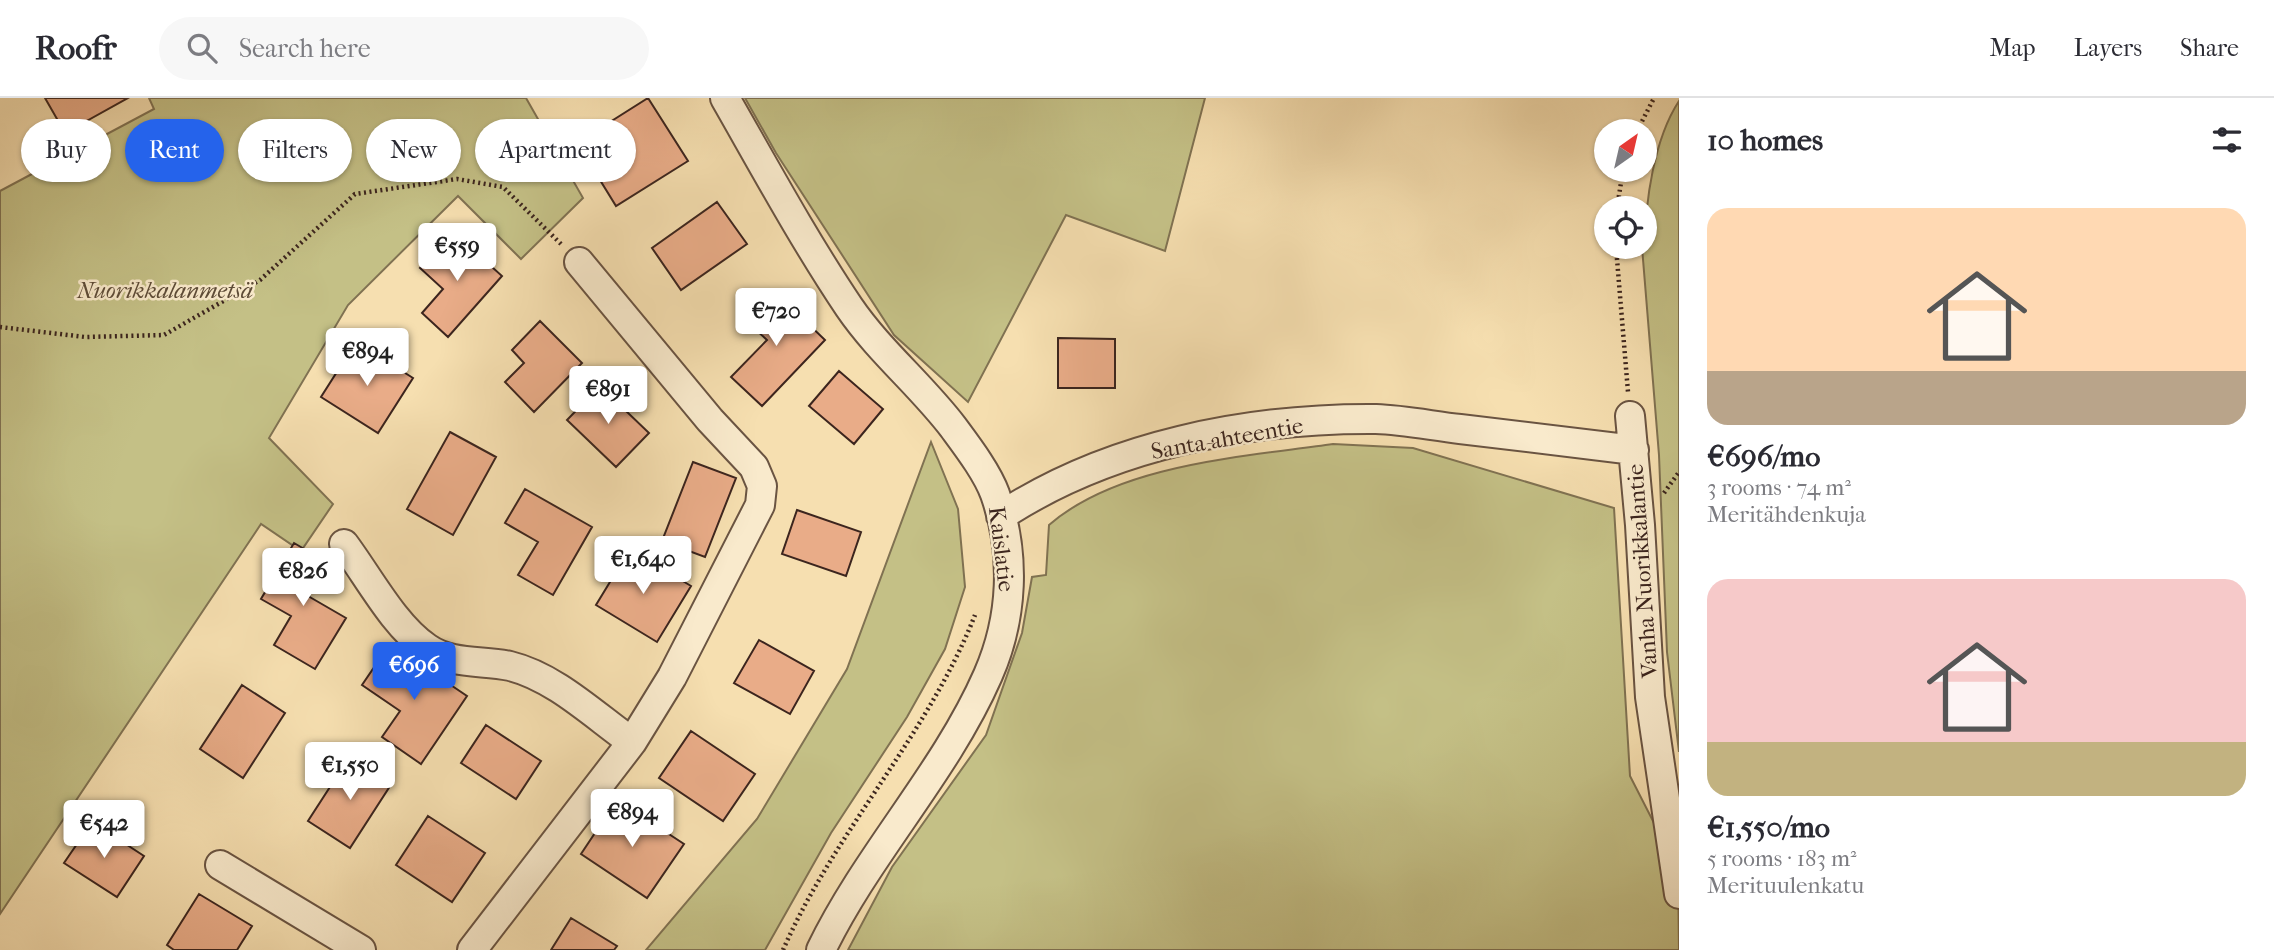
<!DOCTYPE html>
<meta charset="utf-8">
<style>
:root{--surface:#fff;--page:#f7f7f7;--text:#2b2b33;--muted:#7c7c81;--line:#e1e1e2;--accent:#2563eb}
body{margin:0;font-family:"IM FELL French Canon",serif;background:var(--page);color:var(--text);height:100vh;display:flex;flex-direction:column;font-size:26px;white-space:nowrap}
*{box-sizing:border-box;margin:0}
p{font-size:23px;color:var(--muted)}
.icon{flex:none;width:38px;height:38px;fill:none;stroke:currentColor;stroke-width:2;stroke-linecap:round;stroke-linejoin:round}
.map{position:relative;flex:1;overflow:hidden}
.sheet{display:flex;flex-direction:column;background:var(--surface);width:595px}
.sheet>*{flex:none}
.guide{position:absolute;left:21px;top:21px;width:665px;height:63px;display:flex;gap:14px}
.needle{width:46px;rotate:34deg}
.controls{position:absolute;left:1594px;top:21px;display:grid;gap:14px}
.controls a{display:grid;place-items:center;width:63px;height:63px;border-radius:50%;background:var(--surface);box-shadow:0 2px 5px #0004;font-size:35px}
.price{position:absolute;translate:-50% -60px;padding:0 16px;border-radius:7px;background:#fff;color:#222;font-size:23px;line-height:46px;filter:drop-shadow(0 2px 4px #0008)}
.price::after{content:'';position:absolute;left:50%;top:42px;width:21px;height:16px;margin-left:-10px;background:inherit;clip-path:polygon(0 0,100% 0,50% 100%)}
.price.on{background:var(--accent);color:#fff}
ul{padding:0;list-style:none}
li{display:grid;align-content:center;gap:14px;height:371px;padding:0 28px}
li span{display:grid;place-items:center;height:217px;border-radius:21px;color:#555}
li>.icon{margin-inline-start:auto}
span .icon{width:126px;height:126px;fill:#fffc;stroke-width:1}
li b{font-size:30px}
h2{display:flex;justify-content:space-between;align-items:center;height:84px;padding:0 28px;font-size:30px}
.chip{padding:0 24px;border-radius:32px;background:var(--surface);box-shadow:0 2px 5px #0004;font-size:24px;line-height:63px}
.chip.on{background:var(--accent);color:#fff}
header{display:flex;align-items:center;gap:42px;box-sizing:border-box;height:98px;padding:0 35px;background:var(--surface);border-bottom:2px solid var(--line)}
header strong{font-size:33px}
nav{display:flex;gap:38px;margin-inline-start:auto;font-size:24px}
.search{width:490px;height:63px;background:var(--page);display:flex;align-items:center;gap:18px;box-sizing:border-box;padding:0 24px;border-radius:38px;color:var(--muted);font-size:26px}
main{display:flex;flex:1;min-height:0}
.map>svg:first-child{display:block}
.green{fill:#c4c086;stroke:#807252;stroke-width:2}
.building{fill:#e9ac88;stroke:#3c251e;stroke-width:2}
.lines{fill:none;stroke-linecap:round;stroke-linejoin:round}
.minor-casing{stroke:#6a5442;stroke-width:32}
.path{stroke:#3c251e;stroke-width:4.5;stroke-dasharray:2 3.5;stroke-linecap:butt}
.minor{stroke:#f9eacc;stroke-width:28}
.labels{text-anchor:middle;stroke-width:5;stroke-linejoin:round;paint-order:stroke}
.park-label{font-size:23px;font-style:italic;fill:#5e4c38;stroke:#f9eacc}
.street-label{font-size:23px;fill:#3c251e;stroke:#f9eacc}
</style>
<header>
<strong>Roofr</strong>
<div class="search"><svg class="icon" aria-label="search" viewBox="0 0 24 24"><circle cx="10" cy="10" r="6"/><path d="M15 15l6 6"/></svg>Search here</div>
<nav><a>Map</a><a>Layers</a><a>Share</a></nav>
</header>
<main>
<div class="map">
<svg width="1679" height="852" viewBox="0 0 1679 852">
<rect width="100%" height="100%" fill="#f6dfb0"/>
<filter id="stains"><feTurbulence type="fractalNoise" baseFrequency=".00286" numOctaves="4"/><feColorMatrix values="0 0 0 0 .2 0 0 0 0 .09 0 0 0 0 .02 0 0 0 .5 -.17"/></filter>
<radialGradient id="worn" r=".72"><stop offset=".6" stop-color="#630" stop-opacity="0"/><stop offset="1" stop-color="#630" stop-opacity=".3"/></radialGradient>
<!-- green -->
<path class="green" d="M149 0H526L583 100 521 161 458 98 348 207 269 340 333 406 301 453 261 426 0 816V93L154 11Z
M745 0H1205L1165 153 1066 117 968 304 894 237 776 55Z
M1679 3V654L1667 554 1659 357 1642 149H1645C1645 104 1654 41 1679 3Z
M931 344 958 411 965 489 945 551 907 619 831 735 765 852H646L757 721 847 571Z
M1333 346 1413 350 1614 410 1630 678 1678 772 1679 852H848L892 769 986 637 1022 535 1032 479 1046 477 1049 427C1119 366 1243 359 1333 346Z"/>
<!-- building -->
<path class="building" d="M45 0H128L65 35Z
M648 0 688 63 616 108 592 69 625 48 610 24Z
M717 104 747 146 681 192 652 150Z
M452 133 502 178 448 239 422 215 443 191 420 170Z
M773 192 825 242 762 308 731 279 767 242 745 222Z
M540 223 582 265 534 314 505 284 524 265 512 252Z
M1058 240 1115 241V290H1058Z
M356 244 413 280 378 335 321 299Z
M839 273 883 311 854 346 809 308Z
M600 288 649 335 616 369 567 322Z
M450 334 496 359 453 437 407 411Z
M693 364 736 380 705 459 662 443Z
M525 391 592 429 553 497 518 477 538 444 505 425Z
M797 412 861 434 846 478 782 456Z
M294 445 328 465 308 498 346 520 315 571 274 547 291 518 261 501Z
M630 451 691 488 657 544 596 507Z
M759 542 814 573 790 616 734 585Z
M390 546 467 598 421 666 382 639 400 613 362 587Z
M242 587 285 615 243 680 200 651Z
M486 627 541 663 516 701 461 665Z
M691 633 755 676 723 723 659 680Z
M350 658 392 685 350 750 308 723Z
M617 702 684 746 647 800 581 756Z
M428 718 485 755 452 804 396 767Z
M92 724 144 758 117 799 64 765Z
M199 796 252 828 237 852H174L167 847Z
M571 820 617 848 614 852H551Z"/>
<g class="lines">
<!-- minor casing -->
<g class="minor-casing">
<path id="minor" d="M725 0C765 70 804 142 849 209 879 253 921 287 953 329 967 348 987 374 995 396 1016 456 1013 520 988 577 945 675 868 755 821 852
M1630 318 1640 427 1650 599 1679 796
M1001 418C1109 347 1248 320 1376 321 1404 322 1433 328 1460 331 1518 338 1576 345 1634 352
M344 446C368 478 394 528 427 550 451 567 483 562 510 568 555 579 595 618 632 644
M220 767 361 852
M472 852 632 644 672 579 760 407 762 388 754 369 710 322 579 164"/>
</g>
<!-- path -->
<path class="path" d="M1637 33 1654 0
M1617 110 1623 72
M1616 149 1628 294
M0 229 85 239 164 237 260 182 355 96 457 81 503 89 562 147
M1664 395 1679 374
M783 852C835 733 928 637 975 517"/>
<!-- minor -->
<use href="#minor" class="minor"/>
</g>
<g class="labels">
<!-- park labels -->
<g class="park-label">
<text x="165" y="200">Nuorikkalanmetsä</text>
</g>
<!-- street labels -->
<g class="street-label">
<text transform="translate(1227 340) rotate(-10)" y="8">Santa-ahteentie</text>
<text transform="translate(1002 451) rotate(83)" y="8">Kaislatie</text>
<text transform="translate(1642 473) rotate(-94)" y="8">Vanha Nuorikkalantie</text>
</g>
</g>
<rect width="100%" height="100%" filter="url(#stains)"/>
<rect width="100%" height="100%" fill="url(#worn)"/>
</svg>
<div class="controls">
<a><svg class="needle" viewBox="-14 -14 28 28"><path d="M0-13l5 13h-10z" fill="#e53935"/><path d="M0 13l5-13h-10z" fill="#7c7c81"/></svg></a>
<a><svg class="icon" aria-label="locate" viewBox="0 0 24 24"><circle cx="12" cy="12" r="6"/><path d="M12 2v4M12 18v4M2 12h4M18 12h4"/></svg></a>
</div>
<b class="price" style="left:457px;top:185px">€559</b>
<b class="price" style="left:776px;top:250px">€720</b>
<b class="price" style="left:367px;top:290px">€894</b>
<b class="price" style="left:608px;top:328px">€891</b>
<b class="price" style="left:643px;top:498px">€1,640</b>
<b class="price" style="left:303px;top:510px">€826</b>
<b class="price on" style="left:414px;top:604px">€696</b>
<b class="price" style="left:350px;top:704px">€1,550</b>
<b class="price" style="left:632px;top:751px">€894</b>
<b class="price" style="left:104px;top:762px">€542</b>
<div class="guide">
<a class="chip">Buy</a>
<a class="chip on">Rent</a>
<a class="chip">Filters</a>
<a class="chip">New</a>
<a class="chip">Apartment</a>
</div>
</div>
<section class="sheet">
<h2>10 homes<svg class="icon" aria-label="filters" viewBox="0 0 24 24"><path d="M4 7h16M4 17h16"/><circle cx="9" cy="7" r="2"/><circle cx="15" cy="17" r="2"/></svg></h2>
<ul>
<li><span style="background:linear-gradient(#ffd9b3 75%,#b9a48a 0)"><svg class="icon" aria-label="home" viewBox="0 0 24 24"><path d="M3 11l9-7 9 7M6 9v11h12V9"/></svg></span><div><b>€696/mo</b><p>3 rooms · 74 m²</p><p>Meritähdenkuja</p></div></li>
<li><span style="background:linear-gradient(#f6c9c9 75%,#c2b280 0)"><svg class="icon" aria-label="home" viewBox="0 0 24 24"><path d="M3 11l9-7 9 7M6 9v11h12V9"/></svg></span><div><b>€1,550/mo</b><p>5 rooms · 183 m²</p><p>Merituulenkatu</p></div></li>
</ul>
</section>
</main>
